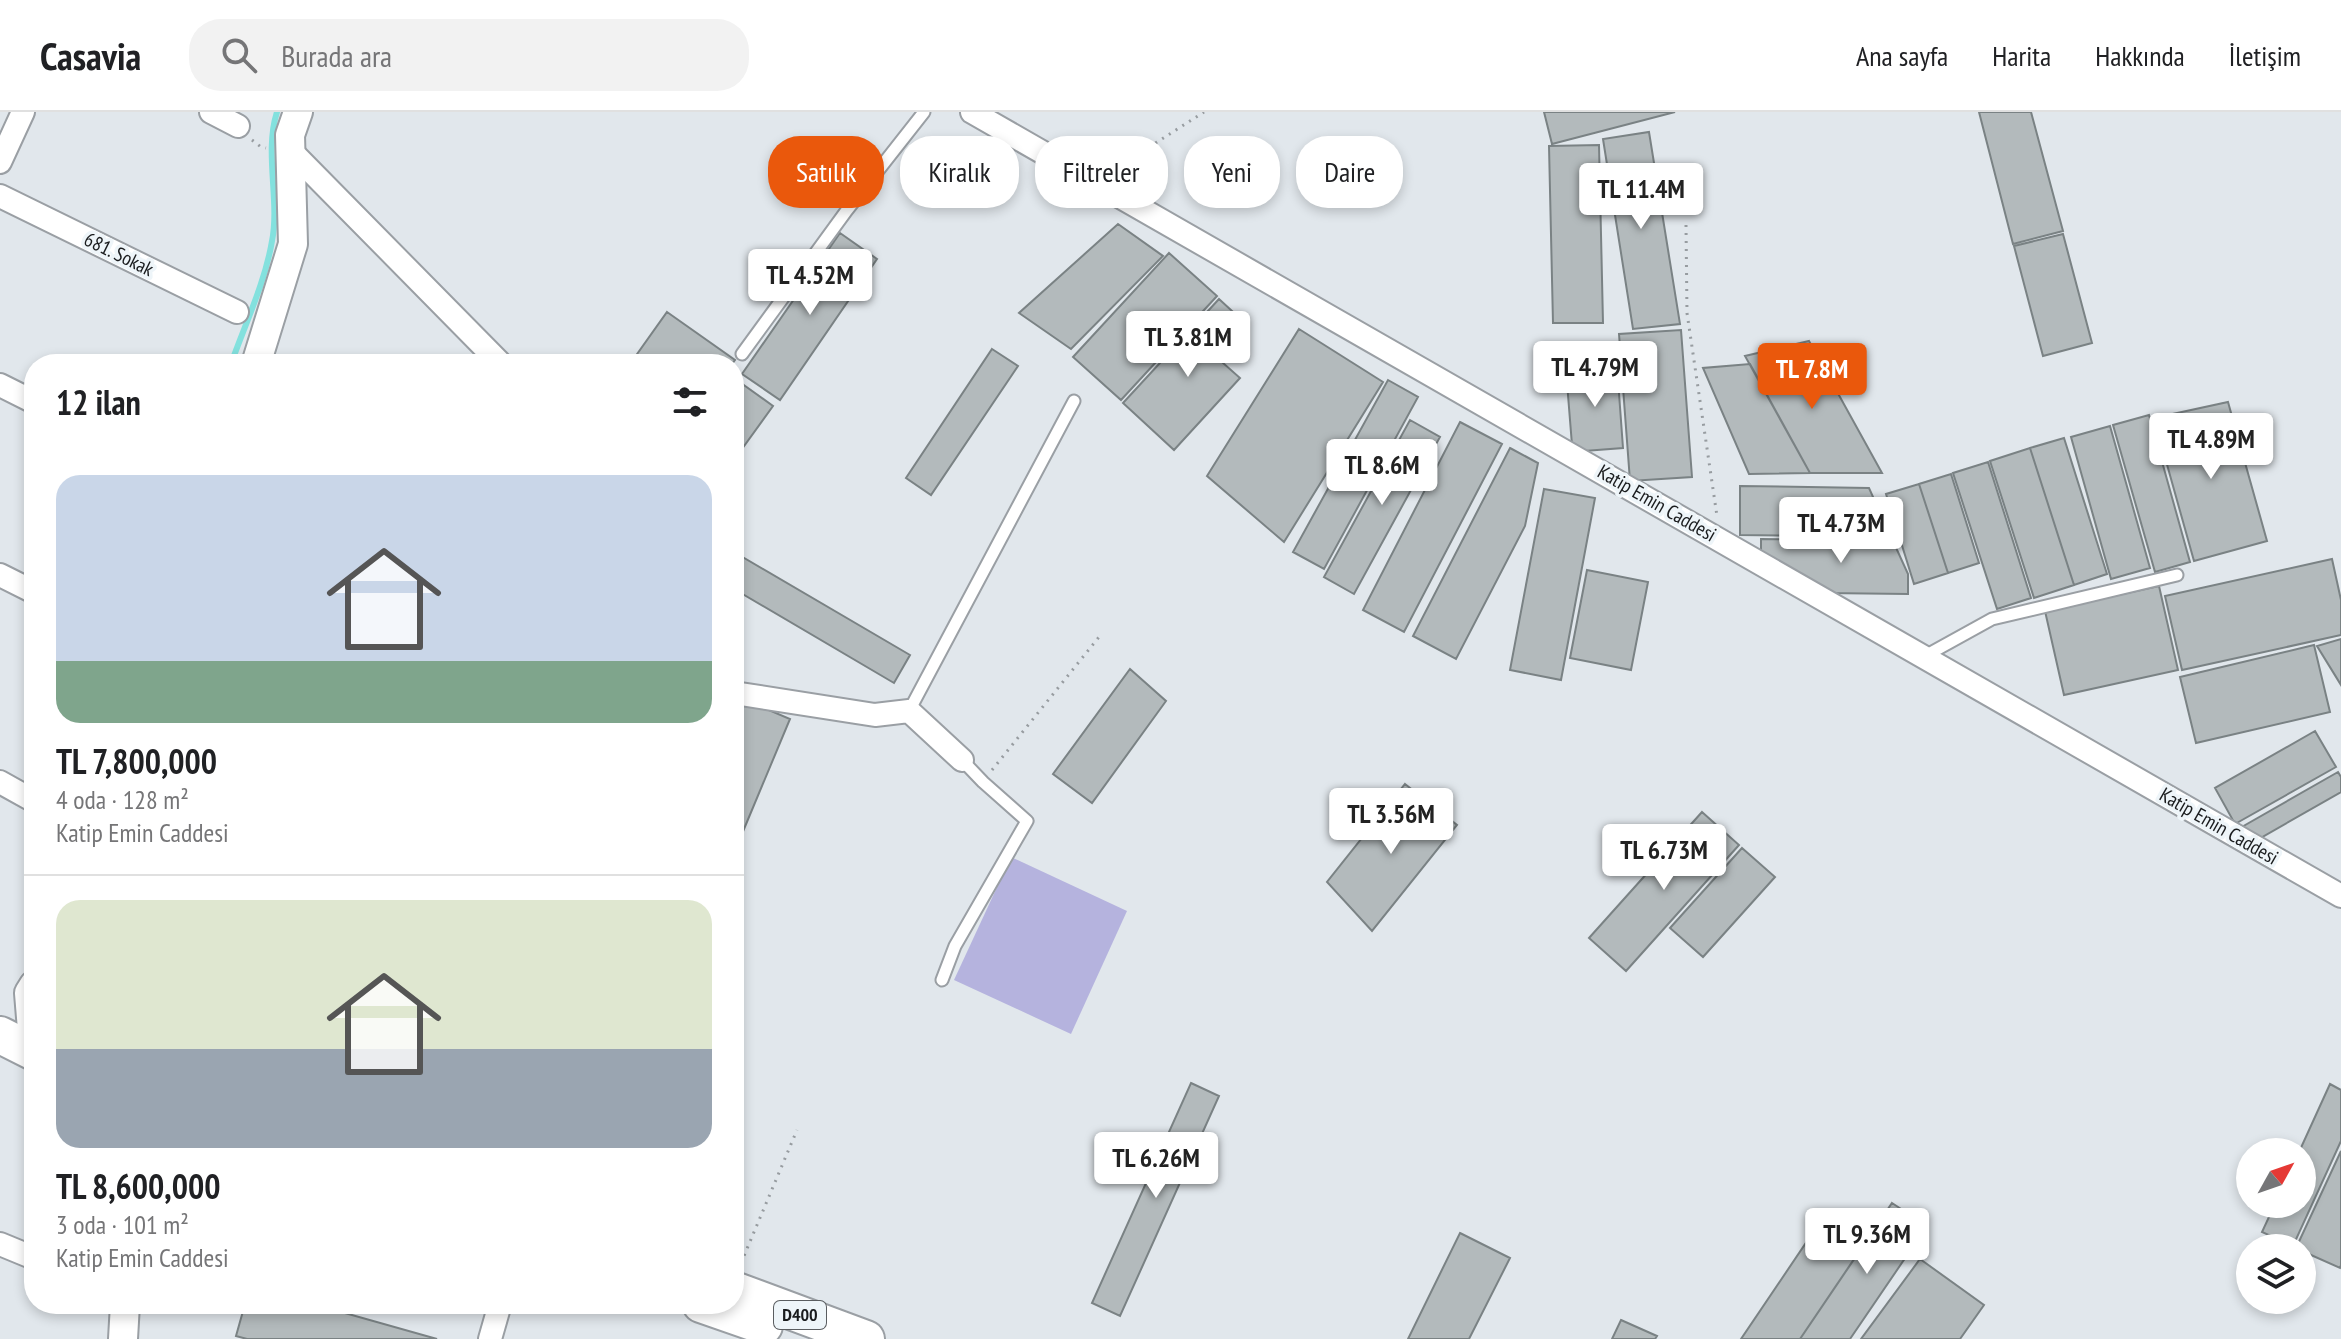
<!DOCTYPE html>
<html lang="tr">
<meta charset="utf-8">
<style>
:root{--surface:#fff;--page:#f2f2f2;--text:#202124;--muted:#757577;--line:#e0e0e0;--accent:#ea580c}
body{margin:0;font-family:"PT Sans Narrow",sans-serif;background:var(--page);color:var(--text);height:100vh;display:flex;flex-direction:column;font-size:30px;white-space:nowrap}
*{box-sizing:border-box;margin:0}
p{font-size:26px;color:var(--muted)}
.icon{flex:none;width:44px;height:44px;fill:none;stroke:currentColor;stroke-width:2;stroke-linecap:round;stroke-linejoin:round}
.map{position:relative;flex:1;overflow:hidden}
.panel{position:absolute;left:24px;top:242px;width:720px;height:960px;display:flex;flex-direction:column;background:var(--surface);border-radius:32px;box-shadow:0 4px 12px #0003}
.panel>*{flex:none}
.top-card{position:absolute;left:768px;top:24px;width:760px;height:72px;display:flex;gap:16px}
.needle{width:52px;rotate:50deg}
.buttons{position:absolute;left:2236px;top:1026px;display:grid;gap:16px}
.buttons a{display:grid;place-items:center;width:80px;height:80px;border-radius:50%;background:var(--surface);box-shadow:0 4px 12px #0003;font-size:40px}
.price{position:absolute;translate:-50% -68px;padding:0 18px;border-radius:8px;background:#fff;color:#222;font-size:26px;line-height:52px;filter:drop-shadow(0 2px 4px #0008)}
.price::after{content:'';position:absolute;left:50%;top:48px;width:24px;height:18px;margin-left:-12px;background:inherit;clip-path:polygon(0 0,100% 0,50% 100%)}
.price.current{background:var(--accent);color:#fff}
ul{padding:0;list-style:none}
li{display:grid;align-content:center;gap:16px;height:424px;padding:0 32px}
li+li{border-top:2px solid var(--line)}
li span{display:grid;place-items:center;height:248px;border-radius:24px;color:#555}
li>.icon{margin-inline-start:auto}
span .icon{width:144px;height:144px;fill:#fffc;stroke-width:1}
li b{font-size:34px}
h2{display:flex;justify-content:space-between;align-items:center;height:96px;padding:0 32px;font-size:34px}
.chip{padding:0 28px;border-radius:32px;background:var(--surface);box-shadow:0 4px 12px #0003;font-size:28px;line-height:72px}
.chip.current{background:var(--accent);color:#fff}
header{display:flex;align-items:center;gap:48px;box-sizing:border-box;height:112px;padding:0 40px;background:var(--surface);border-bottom:2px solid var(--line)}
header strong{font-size:38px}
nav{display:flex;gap:44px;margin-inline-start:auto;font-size:28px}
.search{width:560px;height:72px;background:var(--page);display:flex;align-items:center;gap:20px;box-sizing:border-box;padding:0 28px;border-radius:32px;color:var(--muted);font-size:30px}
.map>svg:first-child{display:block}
.green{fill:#b5b3de}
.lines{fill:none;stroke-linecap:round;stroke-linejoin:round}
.stream{stroke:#83e1de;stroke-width:6}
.building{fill:#b3babc;stroke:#7a8284;stroke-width:2}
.service-casing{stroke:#9a9fa4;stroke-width:15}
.minor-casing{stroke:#9a9fa4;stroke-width:26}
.tertiary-casing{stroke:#9a9fa4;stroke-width:32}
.primary-casing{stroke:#9a9fa4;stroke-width:40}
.path{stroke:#979ca0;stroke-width:3;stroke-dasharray:2 6;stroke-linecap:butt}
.service{stroke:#fff;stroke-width:11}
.minor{stroke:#fff;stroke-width:22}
.tertiary{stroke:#fff;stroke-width:28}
.primary{stroke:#fff;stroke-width:36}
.labels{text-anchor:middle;stroke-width:7;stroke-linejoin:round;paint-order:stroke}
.shield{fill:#eef5f9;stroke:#5a5d60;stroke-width:2}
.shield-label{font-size:18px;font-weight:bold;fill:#1a1c1e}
.street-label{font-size:20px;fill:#1a1c1e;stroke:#eef5f9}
</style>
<header>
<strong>Casavia</strong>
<div class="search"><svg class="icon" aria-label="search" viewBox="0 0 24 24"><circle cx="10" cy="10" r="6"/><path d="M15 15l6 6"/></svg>Burada ara</div>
<nav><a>Ana sayfa</a><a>Harita</a><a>Hakkında</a><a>İletişim</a></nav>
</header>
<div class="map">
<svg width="2341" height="1227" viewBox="0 0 2341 1227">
<rect width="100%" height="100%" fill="#e1e7ec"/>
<!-- green -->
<path class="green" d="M1011 745 1127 799 1071 922 954 868Z"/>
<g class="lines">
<!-- stream -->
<path class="stream" d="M231 252C245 212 265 171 272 129 280 89 264 40 277 0"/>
</g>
<!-- building -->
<path class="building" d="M1544 0H1675L1552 32Z
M1979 0H2031L2063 119 2013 132Z
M1649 20 1680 212 1633 217 1603 27Z
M1599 33 1603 211H1553L1549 34Z
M1118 112 1163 144 1071 237 1019 201Z
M840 121 877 147 780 288 742 262Z
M2063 122 2092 231 2043 244 2014 134Z
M1169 141 1217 184 1121 288 1073 245Z
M1219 187 1244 210 1214 243 1240 266 1174 338 1123 291Z
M667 200 735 248 732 252H630Z
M1299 217 1383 270 1284 430 1207 364Z
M1681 218 1692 365 1630 369 1619 222Z
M1809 229 1882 361H1810L1745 244Z
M992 237 1018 254 931 383 906 366Z
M1750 252 1810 361 1749 362 1703 256Z
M1617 254 1623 336 1584 339 1572 333 1566 258Z
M734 266 773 294 734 348Z
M1388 268 1418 285 1324 457 1293 440Z
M2228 290 2267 429 2194 449 2154 306Z
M2149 303 2190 450 2155 460 2113 313Z
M1410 308 1440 325 1354 482 1324 465Z
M1460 310 1502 332 1404 520 1363 498Z
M2110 314 2150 456 2111 467 2071 325Z
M2064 326 2107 462 2074 473 2030 336Z
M1510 336 1538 351 1525 414 1456 547 1413 524Z
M2030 336 2074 473 2034 486 1990 349Z
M1988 350 2031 486 1997 497 1953 361Z
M1951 362 1979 451 1948 461 1919 372Z
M1919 372 1948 461 1914 472 1886 382Z
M1740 374 1869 376 1891 425 1740 423Z
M1544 377 1595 386 1561 568 1510 558Z
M1761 427 1893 429 1908 462V482L1824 481 1761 444Z
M734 440 910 543 894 571 734 477Z
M2332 447 2341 488V523L2182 558 2165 484Z
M1587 458 1648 470 1631 558 1570 546Z
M2159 474 2178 558 2064 583 2045 499Z
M2341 527V573L2317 534Z
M2314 533 2330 600 2196 631 2180 565Z
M1130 557 1166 589 1092 691 1053 662Z
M745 588 790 607 734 741V616Z
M2315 619 2336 655 2235 712 2215 676Z
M2338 660 2341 665V680L2257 728 2240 716Z
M1405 672 1457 713 1372 819 1327 770Z
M1702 700 1739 733 1626 859 1589 826Z
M1742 736 1775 765 1703 845 1670 816Z
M1191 971 1219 984 1120 1204 1092 1191Z
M2330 972 2341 978V1029L2293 1134 2262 1120 2275 1092H2302V1040H2299Z
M2341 1039V1153L2340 1156 2302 1139V1136H2296Z
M1892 1091 1927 1114 1850 1227H1800Z
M1818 1113 1859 1140 1800 1227H1741Z
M1460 1121 1510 1146 1469 1227H1408Z
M1920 1147 1984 1193 1960 1227H1861Z
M245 1192H313L437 1227H247L236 1224Z
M1621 1208 1657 1224 1655 1227H1612Z"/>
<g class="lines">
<!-- service casing -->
<g class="service-casing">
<path id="service" d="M742 242 847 98 924 0
M1925 544 1992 507 2177 463
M909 599 1074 289
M942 868 955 834 1027 709 983 670 962 648"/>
</g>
<!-- minor casing -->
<g class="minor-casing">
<path id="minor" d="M211 0 238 14
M972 0 2341 784
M290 38 501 252
M0 50 23 0
M0 84 237 200
M0 273 34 290
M0 463 34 480
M734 581 875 603 909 599 962 648
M0 670 34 689
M0 1132 34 1146
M490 1227 500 1192"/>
</g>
<!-- tertiary casing -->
<g class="tertiary-casing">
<path id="tertiary" d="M256 252 293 132 290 23 298 0
M34 873 29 881 34 942
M123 1227 125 1192"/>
</g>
<!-- primary casing -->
<g class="primary-casing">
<path id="primary" d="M0 923 34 940
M734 1178 866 1227
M701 1192 764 1214"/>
</g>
<!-- path -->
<path class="path" d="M252 28 261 35 266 36
M1115 57 1204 0
M1686 113 1687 201 1717 404
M992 658 1099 525
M741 1151 797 1018"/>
<!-- service -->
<use href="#service" class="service"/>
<!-- minor -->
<use href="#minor" class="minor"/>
<!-- tertiary -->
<use href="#tertiary" class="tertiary"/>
<!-- primary -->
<use href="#primary" class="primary"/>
</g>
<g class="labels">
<!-- shield labels -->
<rect class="shield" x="774" y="1189" width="52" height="28" rx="6"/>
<g class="shield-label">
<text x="800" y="1209">D400</text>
</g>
<!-- street labels -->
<g class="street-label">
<text transform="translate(119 142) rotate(26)" y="7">681. Sokak</text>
<text transform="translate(1657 391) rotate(30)" y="7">Katip Emin Caddesi</text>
<text transform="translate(2219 714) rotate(30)" y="7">Katip Emin Caddesi</text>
</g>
</g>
</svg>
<div class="buttons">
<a><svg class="needle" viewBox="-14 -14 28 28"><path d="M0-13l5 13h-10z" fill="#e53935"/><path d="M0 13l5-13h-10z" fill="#757577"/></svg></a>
<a><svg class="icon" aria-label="layers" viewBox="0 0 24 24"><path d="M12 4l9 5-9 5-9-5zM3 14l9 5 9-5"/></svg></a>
</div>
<b class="price" style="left:1641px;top:119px">TL 11.4M</b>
<b class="price" style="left:810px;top:205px">TL 4.52M</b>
<b class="price" style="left:1188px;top:267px">TL 3.81M</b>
<b class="price" style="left:1595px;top:297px">TL 4.79M</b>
<b class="price current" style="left:1812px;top:299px">TL 7.8M</b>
<b class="price" style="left:2211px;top:369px">TL 4.89M</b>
<b class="price" style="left:1382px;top:395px">TL 8.6M</b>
<b class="price" style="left:1841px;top:453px">TL 4.73M</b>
<b class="price" style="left:1391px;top:744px">TL 3.56M</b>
<b class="price" style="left:1664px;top:780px">TL 6.73M</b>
<b class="price" style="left:1156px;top:1088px">TL 6.26M</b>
<b class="price" style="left:1867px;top:1164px">TL 9.36M</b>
<div class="top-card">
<a class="chip current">Satılık</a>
<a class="chip">Kiralık</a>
<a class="chip">Filtreler</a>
<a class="chip">Yeni</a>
<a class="chip">Daire</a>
</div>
<section class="panel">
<h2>12 ilan<svg class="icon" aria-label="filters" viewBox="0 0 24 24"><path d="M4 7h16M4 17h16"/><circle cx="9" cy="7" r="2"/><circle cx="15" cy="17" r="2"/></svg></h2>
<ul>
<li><span style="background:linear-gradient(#c9d6e8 75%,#7fa58c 0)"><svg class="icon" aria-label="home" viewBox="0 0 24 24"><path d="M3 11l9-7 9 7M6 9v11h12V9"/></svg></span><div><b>TL 7,800,000</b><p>4 oda · 128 m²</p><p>Katip Emin Caddesi</p></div></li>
<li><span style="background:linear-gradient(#dfe7d0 60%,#9aa5b1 0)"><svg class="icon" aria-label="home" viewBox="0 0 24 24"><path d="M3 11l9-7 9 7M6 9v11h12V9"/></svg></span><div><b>TL 8,600,000</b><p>3 oda · 101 m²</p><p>Katip Emin Caddesi</p></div></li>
</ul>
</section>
</div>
